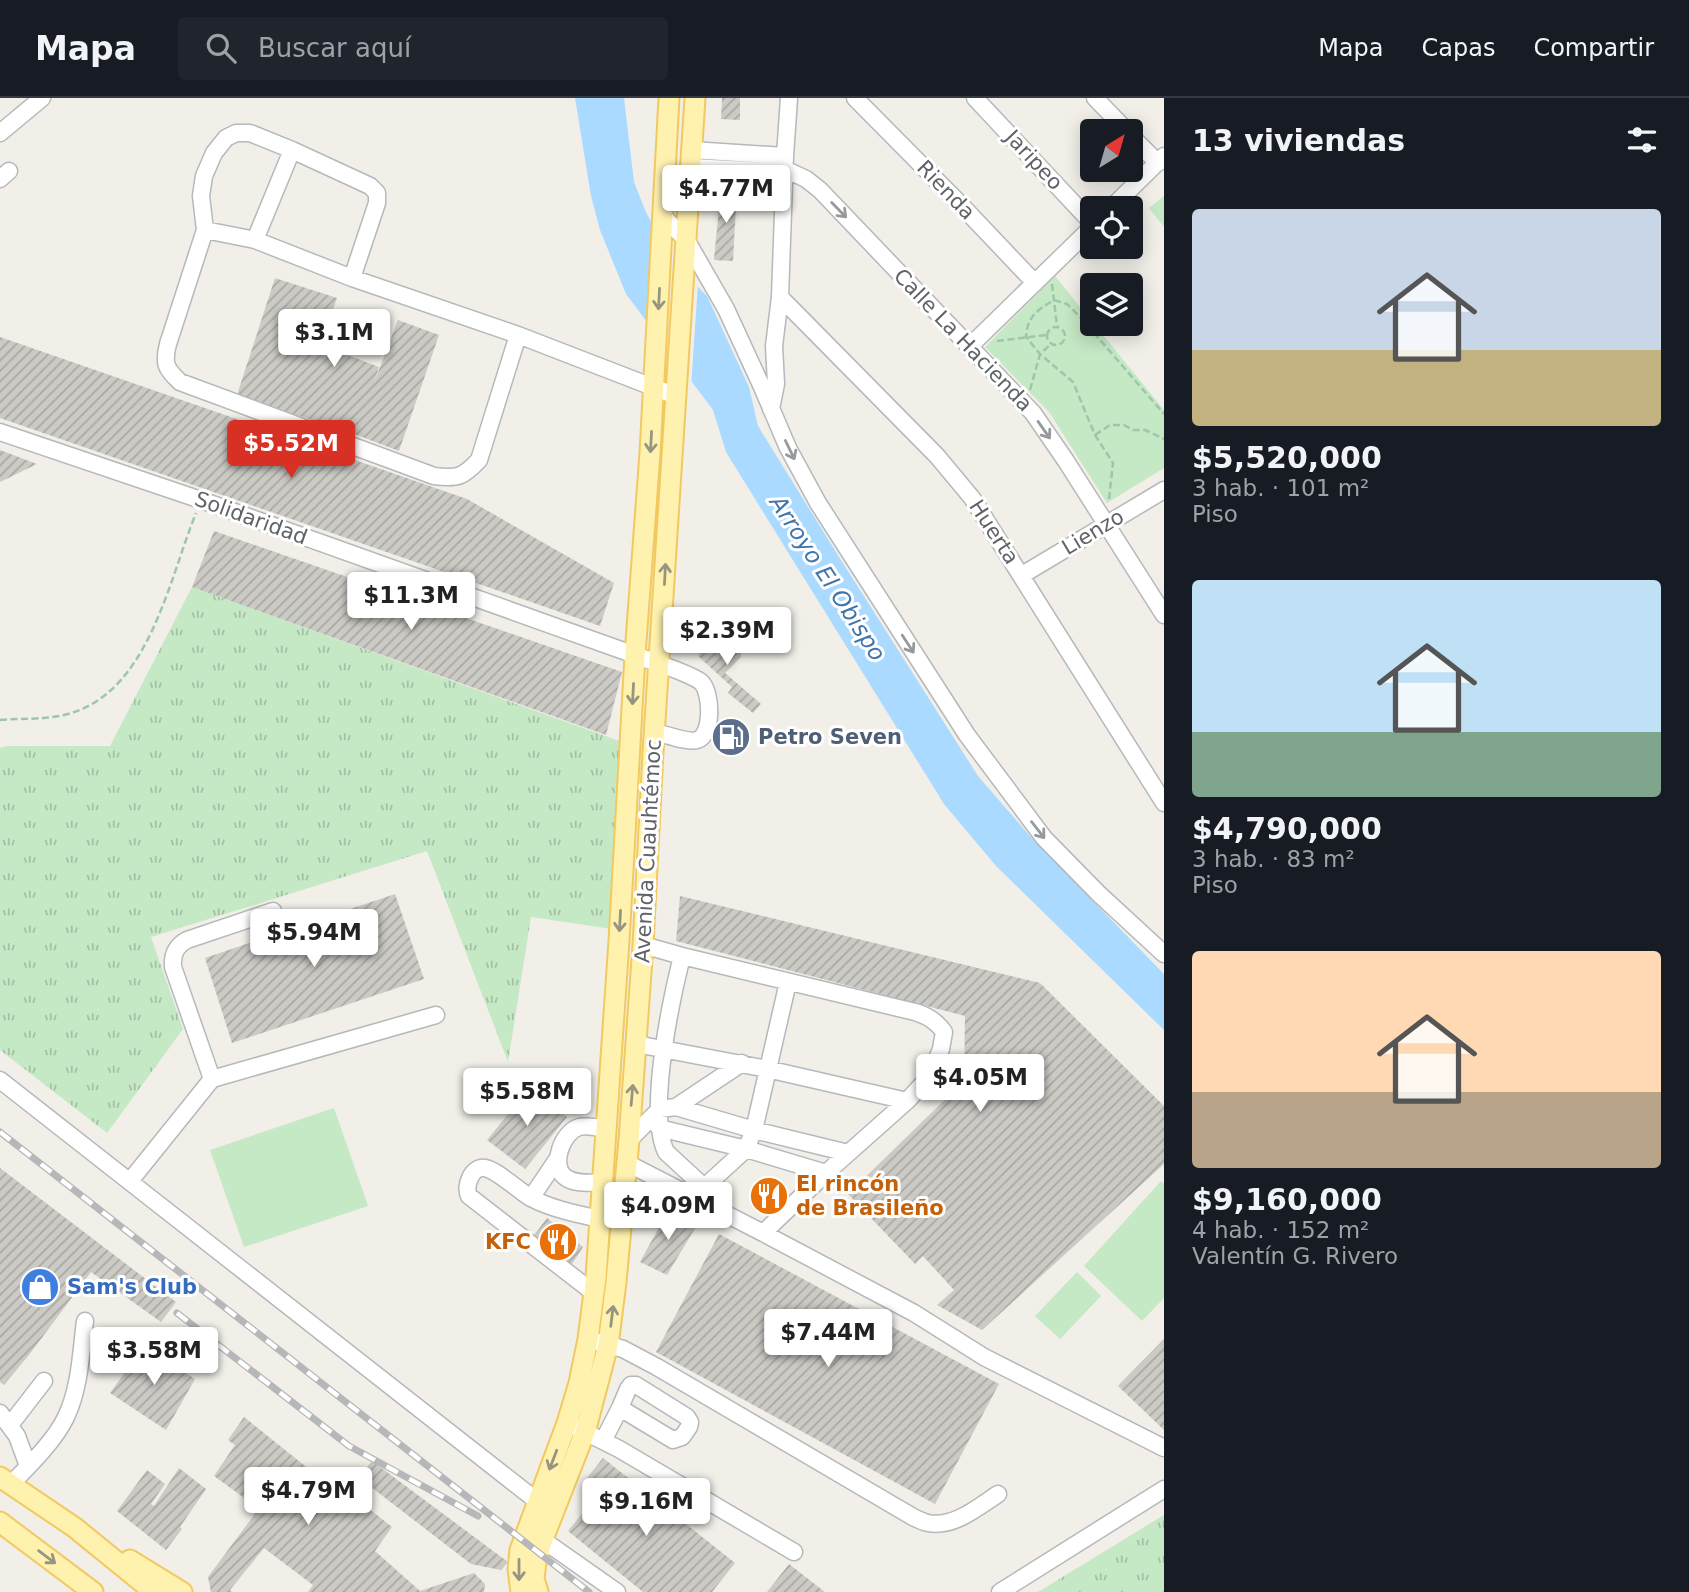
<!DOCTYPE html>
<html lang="es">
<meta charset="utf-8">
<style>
:root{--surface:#171b24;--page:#20242c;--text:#f1f3f6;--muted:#9ea1a6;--line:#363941;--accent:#d93025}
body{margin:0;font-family:"DejaVu Sans",sans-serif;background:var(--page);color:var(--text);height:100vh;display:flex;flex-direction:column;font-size:26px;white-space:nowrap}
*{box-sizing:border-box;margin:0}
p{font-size:23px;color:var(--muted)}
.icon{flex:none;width:38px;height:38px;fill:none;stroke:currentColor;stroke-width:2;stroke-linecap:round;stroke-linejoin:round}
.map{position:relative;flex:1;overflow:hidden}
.side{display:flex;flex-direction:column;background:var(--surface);width:525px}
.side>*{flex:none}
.needle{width:46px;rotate:37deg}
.tools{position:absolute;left:1080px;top:21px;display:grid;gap:14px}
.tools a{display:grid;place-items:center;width:63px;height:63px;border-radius:7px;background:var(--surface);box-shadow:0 4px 18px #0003;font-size:35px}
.price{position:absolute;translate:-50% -60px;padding:0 16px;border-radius:7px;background:#fff;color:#222;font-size:23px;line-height:46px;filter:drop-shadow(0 2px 4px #0008)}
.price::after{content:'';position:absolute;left:50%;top:42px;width:21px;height:16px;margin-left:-10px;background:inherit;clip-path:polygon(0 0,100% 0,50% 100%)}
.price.current{background:var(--accent);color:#fff}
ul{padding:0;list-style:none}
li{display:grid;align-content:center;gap:14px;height:371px;padding:0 28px}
li span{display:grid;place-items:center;height:217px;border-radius:7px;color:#555}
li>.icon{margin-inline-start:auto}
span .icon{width:126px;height:126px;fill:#fffc;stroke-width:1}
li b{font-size:30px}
h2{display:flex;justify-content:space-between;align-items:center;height:84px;padding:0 28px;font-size:30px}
header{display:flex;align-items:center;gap:42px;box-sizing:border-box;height:98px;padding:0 35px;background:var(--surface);border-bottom:2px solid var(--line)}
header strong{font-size:33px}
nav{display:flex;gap:38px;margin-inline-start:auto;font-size:24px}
.search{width:490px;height:63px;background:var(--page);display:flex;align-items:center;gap:18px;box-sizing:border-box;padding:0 24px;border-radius:7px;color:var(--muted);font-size:26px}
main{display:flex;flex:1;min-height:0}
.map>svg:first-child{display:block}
.grass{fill:url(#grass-tufts)}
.green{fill:#c5e8c5}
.water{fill:#aadaff}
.pier{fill:#f1efe8}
.building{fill:url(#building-hatch)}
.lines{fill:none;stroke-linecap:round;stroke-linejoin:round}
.minor-casing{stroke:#b5b8bc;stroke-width:19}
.major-casing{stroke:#f2c960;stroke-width:23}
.path{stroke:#9cc7a9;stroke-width:2.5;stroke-dasharray:7 3.5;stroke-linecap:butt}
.minor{stroke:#fff;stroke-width:16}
.major{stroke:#fff2af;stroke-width:19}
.rail-casing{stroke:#b6b7b8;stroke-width:7}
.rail{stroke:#fff;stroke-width:4.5;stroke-dasharray:13;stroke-linecap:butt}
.oneway{stroke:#979a9d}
.oneway2{stroke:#979581}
.labels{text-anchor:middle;stroke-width:6;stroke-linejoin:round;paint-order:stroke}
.street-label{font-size:21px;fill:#5f6368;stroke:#fff}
.service-label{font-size:21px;font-weight:bold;fill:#4e5e75;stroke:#fff;text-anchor:start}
.food-label{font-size:21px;font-weight:bold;fill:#c56008;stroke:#fff;text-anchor:start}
.shop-label{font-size:21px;font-weight:bold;fill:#366cbe;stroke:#fff;text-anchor:start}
.water-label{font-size:23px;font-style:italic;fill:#4174aa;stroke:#fff}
</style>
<header>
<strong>Mapa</strong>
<div class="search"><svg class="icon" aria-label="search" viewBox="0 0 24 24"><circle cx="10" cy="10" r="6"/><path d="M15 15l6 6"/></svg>Buscar aquí</div>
<nav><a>Mapa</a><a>Capas</a><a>Compartir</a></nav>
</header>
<main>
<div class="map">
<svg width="1164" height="1494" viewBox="0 0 1164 1494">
<defs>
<pattern id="grass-tufts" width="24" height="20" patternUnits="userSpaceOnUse" patternTransform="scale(1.75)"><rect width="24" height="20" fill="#c5e8c5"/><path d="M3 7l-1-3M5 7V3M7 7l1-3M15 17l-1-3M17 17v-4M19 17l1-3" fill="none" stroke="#a3c0a4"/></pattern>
<pattern id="building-hatch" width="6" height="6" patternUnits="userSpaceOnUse" patternTransform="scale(1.75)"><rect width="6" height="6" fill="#cccac5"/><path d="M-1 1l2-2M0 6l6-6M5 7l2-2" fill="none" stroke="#a9a8a4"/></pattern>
</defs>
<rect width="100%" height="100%" fill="#f1efe8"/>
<!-- grass -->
<path class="grass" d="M192 489 622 644 612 831 531 819 508 964 427 753 151 839 183 931 107 1035 0 952V650L7 648H110Z
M1164 1417V1494H1038Z"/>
<!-- green -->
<path class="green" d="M1164 98V129L1149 110Z
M1055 178 1092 224V226H1094L1164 312V370L1107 405 1049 314 985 249Z
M334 1010 368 1108 244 1149 210 1052Z
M1161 1083 1164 1086V1200L1142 1223 1084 1168Z
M1077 1174 1101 1198 1060 1241 1035 1218Z"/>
<!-- water -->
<path class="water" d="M575 0H624L634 84 645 112 664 149 685 176 707 198 749 289 758 328 839 459 978 678 1030 738 1164 876V932L996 768 944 706 726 354 713 312 626 196 600 132 591 98Z"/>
<!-- pier -->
<path class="pier" d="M652 120 667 147 687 173 698 184 691 290 646 228Z"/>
<!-- building -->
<path class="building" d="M722 0H740V22L721 21Z
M721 88 737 90 733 163 714 162Z
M275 180 337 200 321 247 379 269 374 285 398 222 439 237 399 353 357 337 237 297Z
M0 239 467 401 614 485 600 528 0 320Z
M0 352 37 366 0 384Z
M214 433 622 574 606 637 192 489Z
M701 540 741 544V559L725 575 761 606 753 615 728 595 732 589 699 559Z
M395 796 424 881 232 945 205 860Z
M680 798 1040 885 1164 1008V1066L982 1232 937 1207 954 1192 923 1158 915 1166 848 1096 964 983 965 918 676 843Z
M530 989 567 1019 525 1071 487 1042Z
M0 1070 176 1204 161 1224 91 1174 29 1257 4 1287 0 1284Z
M669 1111 697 1127 667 1177 640 1164Z
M547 1120 583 1149 570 1169 532 1140Z
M719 1136 999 1286 935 1406 656 1254Z
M1164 1241V1332L1118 1288Z
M144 1248 195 1281 166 1332 110 1295Z
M244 1319 320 1380 306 1397 323 1409 339 1387 392 1429 375 1453 420 1493 474 1475 485 1486 484 1494H308L313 1487 264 1450 230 1492 232 1494H211L208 1479 280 1382 268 1372 247 1402 214 1378 235 1347 228 1342Z
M603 1360 735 1465 712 1494H643L568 1433 598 1396 583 1385Z
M372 1363 508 1464 501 1472 471 1466 358 1379Z
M179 1370 206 1391 180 1429 182 1431 166 1452 117 1413 147 1372 165 1386 151 1406 154 1408Z
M789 1466 825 1494H767Z"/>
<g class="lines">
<!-- minor casing -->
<g class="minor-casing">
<path id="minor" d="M855 0 960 106 1035 185
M975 0 1092 125
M1095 0 1127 33
M0 35 42 0
M1130 37 1158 65
M692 52 785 58
M691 69 791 74 806 81 820 92 1033 315 1066 363 1164 517
M0 81 9 73
M1111 110 1164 58
M662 117 687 143 726 211 762 289 788 350 818 405 967 637 1044 740 1098 795 1164 856
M205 132 255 142 352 180 518 237 676 298
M255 142 292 52
M352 180 377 105V95L370 88 292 52 250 35H236L226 40 214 55 204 78 201 98 205 132 168 246C163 266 166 271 180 284L434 378C458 381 463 379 479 362L518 237
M780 199 937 358 972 400 1164 705
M969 249 1092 129
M771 311 776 286 774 248 780 199 785 58 789 0
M0 334 201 402 635 557C652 564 688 574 701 584 712 594 713 638 697 642 688 645 665 636 655 634
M1022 477 1164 392
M643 847 682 858 915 914C928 918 936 923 944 934L941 951 930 978 907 1003 826 1075 763 1135
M682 858C671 902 647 1014 666 1054L704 1089
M636 946 767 971 907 1003
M212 981 173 869C172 856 176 848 187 842L273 813
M0 982 537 1403
M676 1009 742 965
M659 1030 746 1051 826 1075
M629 1042 660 1011 676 1009 754 1032 848 1055
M627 1065 763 1135 914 1215 984 1259 1164 1350
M130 1083 212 981 436 917
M603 1085C591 1084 575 1087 565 1079 550 1068 562 1034 579 1029 586 1027 598 1030 606 1030
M698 1095 746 1051 754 1032 788 884
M531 1100 558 1060
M594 1195 469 1098C464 1088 472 1068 485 1070 497 1072 519 1093 531 1100 552 1111 577 1116 600 1121
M598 1244 623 1251 657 1269 913 1419C917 1421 923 1424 928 1425 954 1430 978 1409 998 1396
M0 1315 17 1338 28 1368
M10 1327 44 1283
M577 1330 619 1351 794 1454
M603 1343 620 1310 628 1291 631 1287H636L687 1319 690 1324 689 1329 682 1339 673 1342 620 1310
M11 1386C29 1368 56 1341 66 1319 80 1290 81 1254 85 1223
M533 1435 617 1494
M1000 1494 1164 1391"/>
</g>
<!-- major casing -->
<g class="major-casing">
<path id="major" d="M0 1379 74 1429 154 1494
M0 1424 93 1494
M130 1462 182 1494
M521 1494 518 1471 520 1452 567 1325 579 1285 588 1241 596 1179 619 843 635 557 650 355 669 0
M538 1494 534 1481 536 1464 543 1441 585 1334 608 1247 616 1184 629 1042 643 847 653 654 695 0"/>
</g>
<!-- path -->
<path class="path" d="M1052 186 1057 228
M1047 238a9 9 0 1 1 18 0a9 9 0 1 1-18 0Z
M997 243 1046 237
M1030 292 1040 256 1051 246
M1095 337 1110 327H1124L1133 332H1145L1164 341
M1109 401 1113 365 1095 337 1073 284 1040 256 1026 239C1027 219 1037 212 1054 202L1067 206 1082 221 1164 316
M0 622C21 620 43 622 64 617 148 598 168 484 196 415"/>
<!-- minor -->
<use href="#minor" class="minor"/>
<!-- major -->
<use href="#major" class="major"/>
<!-- rail casing -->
<g class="rail-casing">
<path id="rail" d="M0 1034 589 1494
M177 1215 349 1348 478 1418"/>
</g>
<!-- rail -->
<use href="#rail" class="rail"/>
</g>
<!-- one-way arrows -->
<defs><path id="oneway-shaft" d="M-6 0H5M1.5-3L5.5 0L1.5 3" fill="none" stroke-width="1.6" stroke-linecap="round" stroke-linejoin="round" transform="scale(1.75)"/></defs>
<g class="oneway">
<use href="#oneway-shaft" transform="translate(839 112) rotate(46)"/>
<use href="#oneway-shaft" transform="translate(1044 332) rotate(55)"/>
<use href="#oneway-shaft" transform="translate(790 352) rotate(64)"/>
<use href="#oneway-shaft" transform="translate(908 546) rotate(57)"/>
<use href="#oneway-shaft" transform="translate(1038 732) rotate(52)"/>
</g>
<g class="oneway2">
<use href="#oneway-shaft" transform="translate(659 201) rotate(93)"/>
<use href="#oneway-shaft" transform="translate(651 344) rotate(93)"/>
<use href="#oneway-shaft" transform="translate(665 476) rotate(-87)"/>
<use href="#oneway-shaft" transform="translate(633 596) rotate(93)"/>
<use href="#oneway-shaft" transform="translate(620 823) rotate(93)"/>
<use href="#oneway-shaft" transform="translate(632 997) rotate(-85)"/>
<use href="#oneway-shaft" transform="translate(612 1218) rotate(-83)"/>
<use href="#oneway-shaft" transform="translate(553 1362) rotate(111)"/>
<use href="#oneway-shaft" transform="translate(47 1459) rotate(37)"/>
<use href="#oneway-shaft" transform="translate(519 1472) rotate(90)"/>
</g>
<!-- icons -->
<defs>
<g id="fuel-disc" transform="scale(2.0125)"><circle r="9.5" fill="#5c6f8a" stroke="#fff"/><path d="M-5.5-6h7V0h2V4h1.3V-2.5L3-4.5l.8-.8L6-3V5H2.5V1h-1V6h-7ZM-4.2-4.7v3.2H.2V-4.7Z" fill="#fff"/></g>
<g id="restaurant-disc" transform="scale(2.0125)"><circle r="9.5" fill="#e8710a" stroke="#fff"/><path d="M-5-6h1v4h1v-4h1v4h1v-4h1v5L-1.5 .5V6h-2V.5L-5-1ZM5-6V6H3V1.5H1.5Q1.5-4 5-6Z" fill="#fff"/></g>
<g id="shop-disc" transform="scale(2.0125)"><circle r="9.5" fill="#3f7fe0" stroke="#fff"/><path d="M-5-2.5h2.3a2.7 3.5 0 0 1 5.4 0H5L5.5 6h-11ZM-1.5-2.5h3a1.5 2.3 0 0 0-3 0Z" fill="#fff"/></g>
</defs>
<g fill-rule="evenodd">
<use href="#fuel-disc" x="731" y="639"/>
<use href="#restaurant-disc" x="769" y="1098"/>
<use href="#restaurant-disc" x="558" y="1144"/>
<use href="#shop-disc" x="40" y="1189"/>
</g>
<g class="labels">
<!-- street labels -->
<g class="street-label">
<text transform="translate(1034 62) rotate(47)" y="7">Jaripeo</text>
<text transform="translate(946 92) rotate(46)" y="7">Rienda</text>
<text transform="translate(963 242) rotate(46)" y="7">Calle La Hacienda</text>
<text transform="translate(251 420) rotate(20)" y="7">Solidaridad</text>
<text transform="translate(994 434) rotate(57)" y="7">Huerta</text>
<text transform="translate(1093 434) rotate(-31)" y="7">Lienzo</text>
<text transform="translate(648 753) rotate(-87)" y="7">Avenida Cuauhtémoc</text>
</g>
<!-- service labels -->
<g class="service-label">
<text x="758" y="646">Petro Seven</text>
</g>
<!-- food labels -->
<g class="food-label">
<text x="796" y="1093">El rincón<tspan x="796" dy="24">de Brasileño</tspan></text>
<text x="531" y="1151" text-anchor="end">KFC</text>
</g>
<!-- shop labels -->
<g class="shop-label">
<text x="67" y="1196">Sam's Club</text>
</g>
<!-- water labels -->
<g class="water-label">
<text transform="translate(828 480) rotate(57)" y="8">Arroyo El Obispo</text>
</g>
</g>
</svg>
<div class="tools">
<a><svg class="needle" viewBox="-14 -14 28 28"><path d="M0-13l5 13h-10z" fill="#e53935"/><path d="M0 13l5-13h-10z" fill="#9ea1a6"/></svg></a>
<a><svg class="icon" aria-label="locate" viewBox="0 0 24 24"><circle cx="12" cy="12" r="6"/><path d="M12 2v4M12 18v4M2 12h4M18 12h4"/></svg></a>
<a><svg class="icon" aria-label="layers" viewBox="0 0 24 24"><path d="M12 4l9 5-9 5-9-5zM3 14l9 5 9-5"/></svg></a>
</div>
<b class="price" style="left:726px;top:127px">$4.77M</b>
<b class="price" style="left:334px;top:271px">$3.1M</b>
<b class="price current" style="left:291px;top:382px">$5.52M</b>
<b class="price" style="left:411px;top:534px">$11.3M</b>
<b class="price" style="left:727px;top:569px">$2.39M</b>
<b class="price" style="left:314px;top:871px">$5.94M</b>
<b class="price" style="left:980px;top:1016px">$4.05M</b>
<b class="price" style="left:527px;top:1030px">$5.58M</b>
<b class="price" style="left:668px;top:1144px">$4.09M</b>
<b class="price" style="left:828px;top:1271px">$7.44M</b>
<b class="price" style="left:154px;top:1289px">$3.58M</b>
<b class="price" style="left:308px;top:1429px">$4.79M</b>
<b class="price" style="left:646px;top:1440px">$9.16M</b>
</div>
<section class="side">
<h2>13 viviendas<svg class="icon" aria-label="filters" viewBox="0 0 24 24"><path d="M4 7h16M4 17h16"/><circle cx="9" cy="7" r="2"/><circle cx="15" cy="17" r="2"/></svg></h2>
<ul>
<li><span style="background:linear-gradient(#c9d6e8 65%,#c2b280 0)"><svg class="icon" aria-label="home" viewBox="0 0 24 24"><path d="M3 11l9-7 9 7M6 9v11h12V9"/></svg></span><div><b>$5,520,000</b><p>3 hab. · 101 m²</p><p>Piso</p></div></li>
<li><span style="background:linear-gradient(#bfe0f5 70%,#7fa58c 0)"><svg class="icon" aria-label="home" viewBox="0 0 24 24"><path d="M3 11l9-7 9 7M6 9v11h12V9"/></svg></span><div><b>$4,790,000</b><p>3 hab. · 83 m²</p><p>Piso</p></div></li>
<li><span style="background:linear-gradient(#ffd9b3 65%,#b9a48a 0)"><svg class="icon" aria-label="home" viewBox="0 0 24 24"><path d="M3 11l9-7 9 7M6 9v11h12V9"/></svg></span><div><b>$9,160,000</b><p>4 hab. · 152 m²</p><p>Valentín G. Rivero</p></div></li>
</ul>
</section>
</main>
